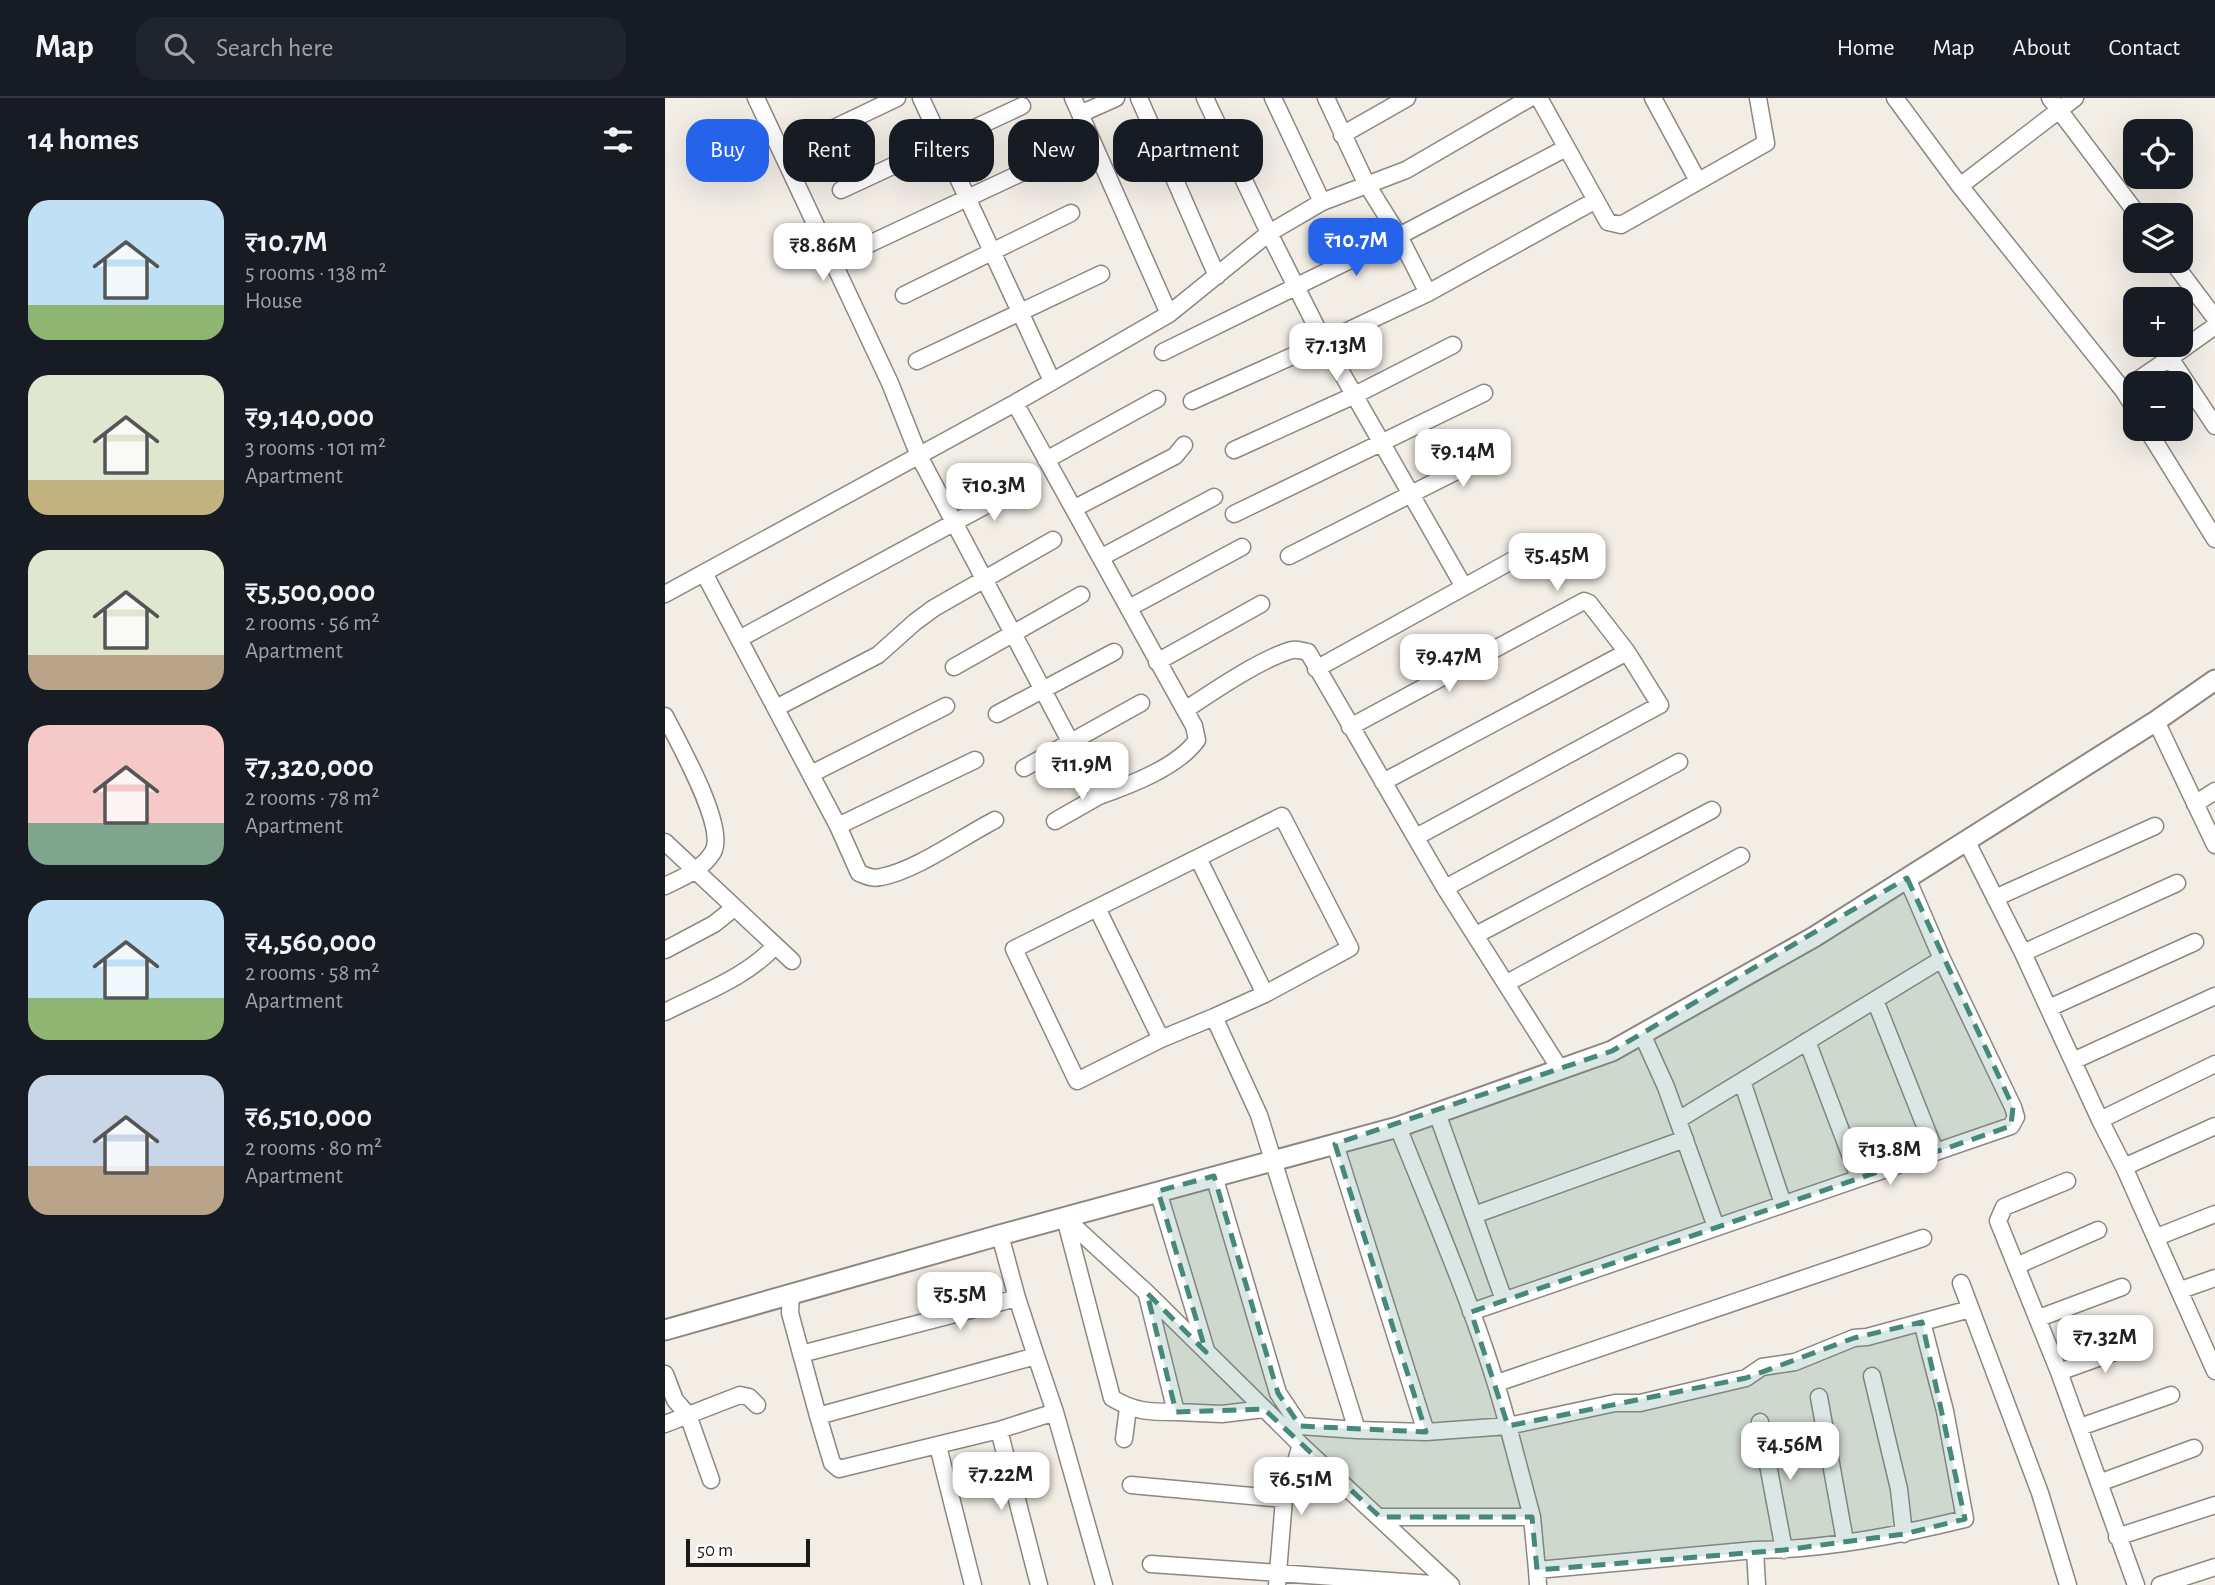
<!DOCTYPE html>
<meta charset="utf-8">
<style>
:root{--surface:#171b24;--page:#20242c;--text:#f1f3f6;--muted:#9ea1a6;--line:#363941;--accent:#2563eb}
body{margin:0;font-family:"Alegreya Sans",sans-serif;background:var(--page);color:var(--text);height:100vh;display:flex;flex-direction:column;font-size:26px;white-space:nowrap}
*{box-sizing:border-box;margin:0}
p{font-size:23px;color:var(--muted)}
.icon{flex:none;width:38px;height:38px;fill:none;stroke:currentColor;stroke-width:2;stroke-linecap:round;stroke-linejoin:round}
.map{position:relative;flex:1;overflow:hidden}
.drawer{display:flex;flex-direction:column;background:var(--surface);width:665px}
.drawer>*{flex:none}
.banner{position:absolute;left:21px;top:21px;width:665px;height:63px;display:flex;gap:14px}
.fabs{position:absolute;left:1458px;top:21px;display:grid;gap:14px}
.fabs a{display:grid;place-items:center;width:70px;height:70px;border-radius:14px;background:var(--surface);box-shadow:0 7px 28px #0002;font-size:35px}
.scale{position:absolute;left:21px;bottom:18px;width:124px;box-sizing:border-box;padding-left:7px;border:4px solid #1c1a17;border-top:0;font-size:19px;line-height:24px;white-space:nowrap;color:#1c1a17;-webkit-text-stroke:5px #fff;paint-order:stroke}
.price{position:absolute;translate:-50% -60px;padding:0 16px;border-radius:14px;background:#fff;color:#222;font-size:23px;line-height:46px;filter:drop-shadow(0 2px 4px #0008)}
.price::after{content:'';position:absolute;left:50%;top:42px;width:21px;height:16px;margin-left:-10px;background:inherit;clip-path:polygon(0 0,100% 0,50% 100%)}
.price.on{background:var(--accent);color:#fff}
ul{padding:0;list-style:none}
li{display:flex;align-items:center;gap:21px;height:175px;padding:0 28px}
li span{display:grid;place-items:center;flex:none;width:196px;height:140px;border-radius:21px;color:#555}
li>.icon{margin-inline-start:auto}
span .icon{width:84px;height:84px;fill:#fffc;stroke-width:1}
li b{font-size:30px}
h2{display:flex;justify-content:space-between;align-items:center;height:84px;padding:0 28px;font-size:30px}
.chip{padding:0 24px;border-radius:21px;background:var(--surface);box-shadow:0 7px 28px #0002;font-size:24px;line-height:63px}
.chip.on{background:var(--accent);color:#fff}
header{display:flex;align-items:center;gap:42px;box-sizing:border-box;height:98px;padding:0 35px;background:var(--surface);border-bottom:2px solid var(--line)}
header strong{font-size:33px}
nav{display:flex;gap:38px;margin-inline-start:auto;font-size:24px}
.search{width:490px;height:63px;background:var(--page);display:flex;align-items:center;gap:18px;box-sizing:border-box;padding:0 24px;border-radius:21px;color:var(--muted);font-size:26px}
main{display:flex;flex:1;min-height:0}
.map>svg:first-child{display:block}
.lines{fill:none;stroke-linecap:round;stroke-linejoin:round}
.minor-casing{stroke:#8c8780;stroke-width:19}
.tertiary-casing{stroke:#8c8780;stroke-width:23}
.minor{stroke:#fff;stroke-width:16}
.tertiary{stroke:#fff;stroke-width:19}
.marked{fill:#46887a;fill-opacity:0.2;stroke:#46887a;stroke-width:5;stroke-dasharray:14 9;stroke-linejoin:round}
</style>
<header>
<strong>Map</strong>
<div class="search"><svg class="icon" aria-label="search" viewBox="0 0 24 24"><circle cx="10" cy="10" r="6"/><path d="M15 15l6 6"/></svg>Search here</div>
<nav><a>Home</a><a>Map</a><a>About</a><a>Contact</a></nav>
</header>
<main>
<section class="drawer">
<h2>14 homes<svg class="icon" aria-label="filters" viewBox="0 0 24 24"><path d="M4 7h16M4 17h16"/><circle cx="9" cy="7" r="2"/><circle cx="15" cy="17" r="2"/></svg></h2>
<ul>
<li><span style="background:linear-gradient(#bfe0f5 75%,#8fb573 0)"><svg class="icon" aria-label="home" viewBox="0 0 24 24"><path d="M3 11l9-7 9 7M6 9v11h12V9"/></svg></span><div><b>₹10.7M</b><p>5 rooms · 138 m²</p><p>House</p></div></li>
<li><span style="background:linear-gradient(#dfe7d0 75%,#c2b280 0)"><svg class="icon" aria-label="home" viewBox="0 0 24 24"><path d="M3 11l9-7 9 7M6 9v11h12V9"/></svg></span><div><b>₹9,140,000</b><p>3 rooms · 101 m²</p><p>Apartment</p></div></li>
<li><span style="background:linear-gradient(#dfe7d0 75%,#b9a48a 0)"><svg class="icon" aria-label="home" viewBox="0 0 24 24"><path d="M3 11l9-7 9 7M6 9v11h12V9"/></svg></span><div><b>₹5,500,000</b><p>2 rooms · 56 m²</p><p>Apartment</p></div></li>
<li><span style="background:linear-gradient(#f6c9c9 70%,#7fa58c 0)"><svg class="icon" aria-label="home" viewBox="0 0 24 24"><path d="M3 11l9-7 9 7M6 9v11h12V9"/></svg></span><div><b>₹7,320,000</b><p>2 rooms · 78 m²</p><p>Apartment</p></div></li>
<li><span style="background:linear-gradient(#bfe0f5 70%,#8fb573 0)"><svg class="icon" aria-label="home" viewBox="0 0 24 24"><path d="M3 11l9-7 9 7M6 9v11h12V9"/></svg></span><div><b>₹4,560,000</b><p>2 rooms · 58 m²</p><p>Apartment</p></div></li>
<li><span style="background:linear-gradient(#c9d6e8 65%,#b9a48a 0)"><svg class="icon" aria-label="home" viewBox="0 0 24 24"><path d="M3 11l9-7 9 7M6 9v11h12V9"/></svg></span><div><b>₹6,510,000</b><p>2 rooms · 80 m²</p><p>Apartment</p></div></li>
</ul>
</section>
<div class="map">
<svg width="1550" height="1487" viewBox="0 0 1550 1487">
<rect width="100%" height="100%" fill="#f2ede5"/>
<g class="lines">
<!-- minor casing -->
<g class="minor-casing">
<path id="minor" d="M91 0 225 285 254 358 434 698C465 687 513 669 532 642L529 628 520 612 350 305
M256 0 387 283
M408 0 504 216
M474 0 552 178
M540 0 604 135 659 244 799 489
M608 0 657 104
M661 0 701 85 734 138 763 195
M874 0 943 124 956 127 1101 45 1093 0
M988 0 1033 83
M1230 0 1295 88
M1385 0 1473 117
M1410 0 1295 88 1458 292 1470 311
M415 16 451 0
M677 37 742 0
M150 39 232 0
M176 92 357 8
M202 147 388 60
M1507 163 1550 220
M239 197 406 115
M1550 228 1505 260 1550 328
M498 254 734 138 901 50
M252 263 436 176
M1458 292 1505 260
M527 303 659 244 763 195 931 102
M1482 331 1550 441
M569 352 690 297 788 247
M381 362 492 301
M410 410 510 358 519 347
M569 416 819 295
M624 458 833 352
M437 459 549 399
M39 475 173 728 194 775C202 778 207 781 216 779 250 773 297 739 330 722
M0 496 350 305 504 216 604 135 657 104 741 72 865 0
M464 510 577 449
M74 541 351 391
M492 564 596 506
M289 569 416 497
M651 571 875 447
M111 610 213 557 250 524 269 510 388 442
M520 612C547 594 597 560 627 552 632 551 637 553 643 554L780 790
M332 616 449 554
M0 618C13 644 62 729 48 754 37 772 18 779 0 788
M1491 623 1550 747
M685 629 919 503 924 505 962 554 995 607 751 739
M359 670 476 605
M146 676 281 608
M718 684 962 554
M1530 706 1550 693
M390 723 434 698
M173 728 310 662
M1301 742 1358 855 1435 1022 1459 1069 1550 1273
M0 744 127 863
M533 760 600 896
M1330 800 1490 728
M432 810 496 941
M811 837 1047 712
M0 852 49 826 69 810
M1358 855 1512 785
M842 885 1076 758
M1210 902 1270 1053
M1384 910 1530 844
M0 914C37 895 82 879 110 848
M549 919 496 941 412 983 349 851 617 718 685 850 600 896 549 919 594 1017 692 1332 761 1334 843 1328C816 1225 772 1127 733 1029
M977 936 1001 989 1051 1129
M1142 943 1194 1080
M1408 963 1550 898
M895 971 780 790 1014 664
M1077 983 1118 1106
M772 1015 839 1202
M1013 1022 1277 861
M1435 1022 1550 966
M670 1046 761 1334
M1459 1069 1550 1028
M549 1078 613 1295 635 1328 692 1332
M1402 1083 1339 1109 1333 1123 1394 1274 1471 1487
M493 1093 541 1252
M809 1117 1020 1041
M400 1120 482 1195 636 1347 786 1487
M400 1120 447 1300C470 1314 485 1314 511 1314
M1492 1139 1550 1116
M1351 1168 1433 1132
M1296 1185 1375 1395 1403 1487
M1516 1192 1550 1180
M126 1195 125 1215 153 1318 371 1258 352 1200
M482 1197 511 1314 557 1316 599 1311
M806 1214 1346 1028 1351 1019 1348 1009 1277 861 1242 780
M1374 1220 1457 1189
M136 1256 352 1200 335 1137
M371 1258 390 1314 439 1487
M1394 1274 1472 1246
M0 1276 10 1302 23 1317 46 1382
M1207 1278 1234 1391 1239 1436
M832 1285 1258 1140
M1154 1299 1180 1443
M153 1318 167 1365 174 1371 334 1332 390 1314
M1095 1324 1119 1452
M0 1326 75 1297 84 1299 92 1307
M1415 1329 1506 1297
M334 1332 374 1487
M459 1341 463 1310
M273 1348 308 1487
M1434 1385 1529 1350
M466 1387 619 1401
M715 1419H867L872 1472
M867 1419 843 1328 950 1305H975L1081 1280 1097 1269 1130 1264 1189 1240 1202 1239 1305 1211
M1452 1439 1550 1407
M1090 1452C1158 1452 1235 1437 1300 1421L1280 1313 1257 1224
M486 1466 782 1487
M612 1487 619 1401 636 1347
M873 1487 872 1472 1090 1452 1092 1487
M1495 1487 1550 1469"/>
</g>
<!-- tertiary casing -->
<g class="tertiary-casing">
<path id="tertiary" d="M0 1232 335 1137 733 1029 947 953 1149 839 1491 623 1550 582"/>
</g>
<!-- minor -->
<use href="#minor" class="minor"/>
<!-- tertiary -->
<use href="#tertiary" class="tertiary"/>
</g>
<!-- marked area -->
<path class="marked" d="M1242 780 1348 1009 1346 1028 806 1214 843 1328 1081 1280 1189 1240 1257 1224 1300 1421 1239 1436 1119 1452 872 1472 867 1419H715L599 1311 511 1314 482 1195 541 1254 493 1093 549 1078 613 1295 635 1328 761 1334 670 1046 947 953Z"/>
</svg>
<div class="fabs">
<a><svg class="icon" aria-label="locate" viewBox="0 0 24 24"><circle cx="12" cy="12" r="6"/><path d="M12 2v4M12 18v4M2 12h4M18 12h4"/></svg></a>
<a><svg class="icon" aria-label="layers" viewBox="0 0 24 24"><path d="M12 4l9 5-9 5-9-5zM3 14l9 5 9-5"/></svg></a>
<a>+</a>
<a>−</a>
</div>
<div class="scale">50 m</div>
<b class="price on" style="left:691px;top:180px">₹10.7M</b>
<b class="price" style="left:158px;top:185px">₹8.86M</b>
<b class="price" style="left:671px;top:285px">₹7.13M</b>
<b class="price" style="left:798px;top:391px">₹9.14M</b>
<b class="price" style="left:329px;top:425px">₹10.3M</b>
<b class="price" style="left:892px;top:495px">₹5.45M</b>
<b class="price" style="left:784px;top:596px">₹9.47M</b>
<b class="price" style="left:417px;top:704px">₹11.9M</b>
<b class="price" style="left:1225px;top:1089px">₹13.8M</b>
<b class="price" style="left:295px;top:1234px">₹5.5M</b>
<b class="price" style="left:1440px;top:1277px">₹7.32M</b>
<b class="price" style="left:1125px;top:1384px">₹4.56M</b>
<b class="price" style="left:336px;top:1414px">₹7.22M</b>
<b class="price" style="left:636px;top:1419px">₹6.51M</b>
<div class="banner">
<a class="chip on">Buy</a>
<a class="chip">Rent</a>
<a class="chip">Filters</a>
<a class="chip">New</a>
<a class="chip">Apartment</a>
</div>
</div>
</main>
